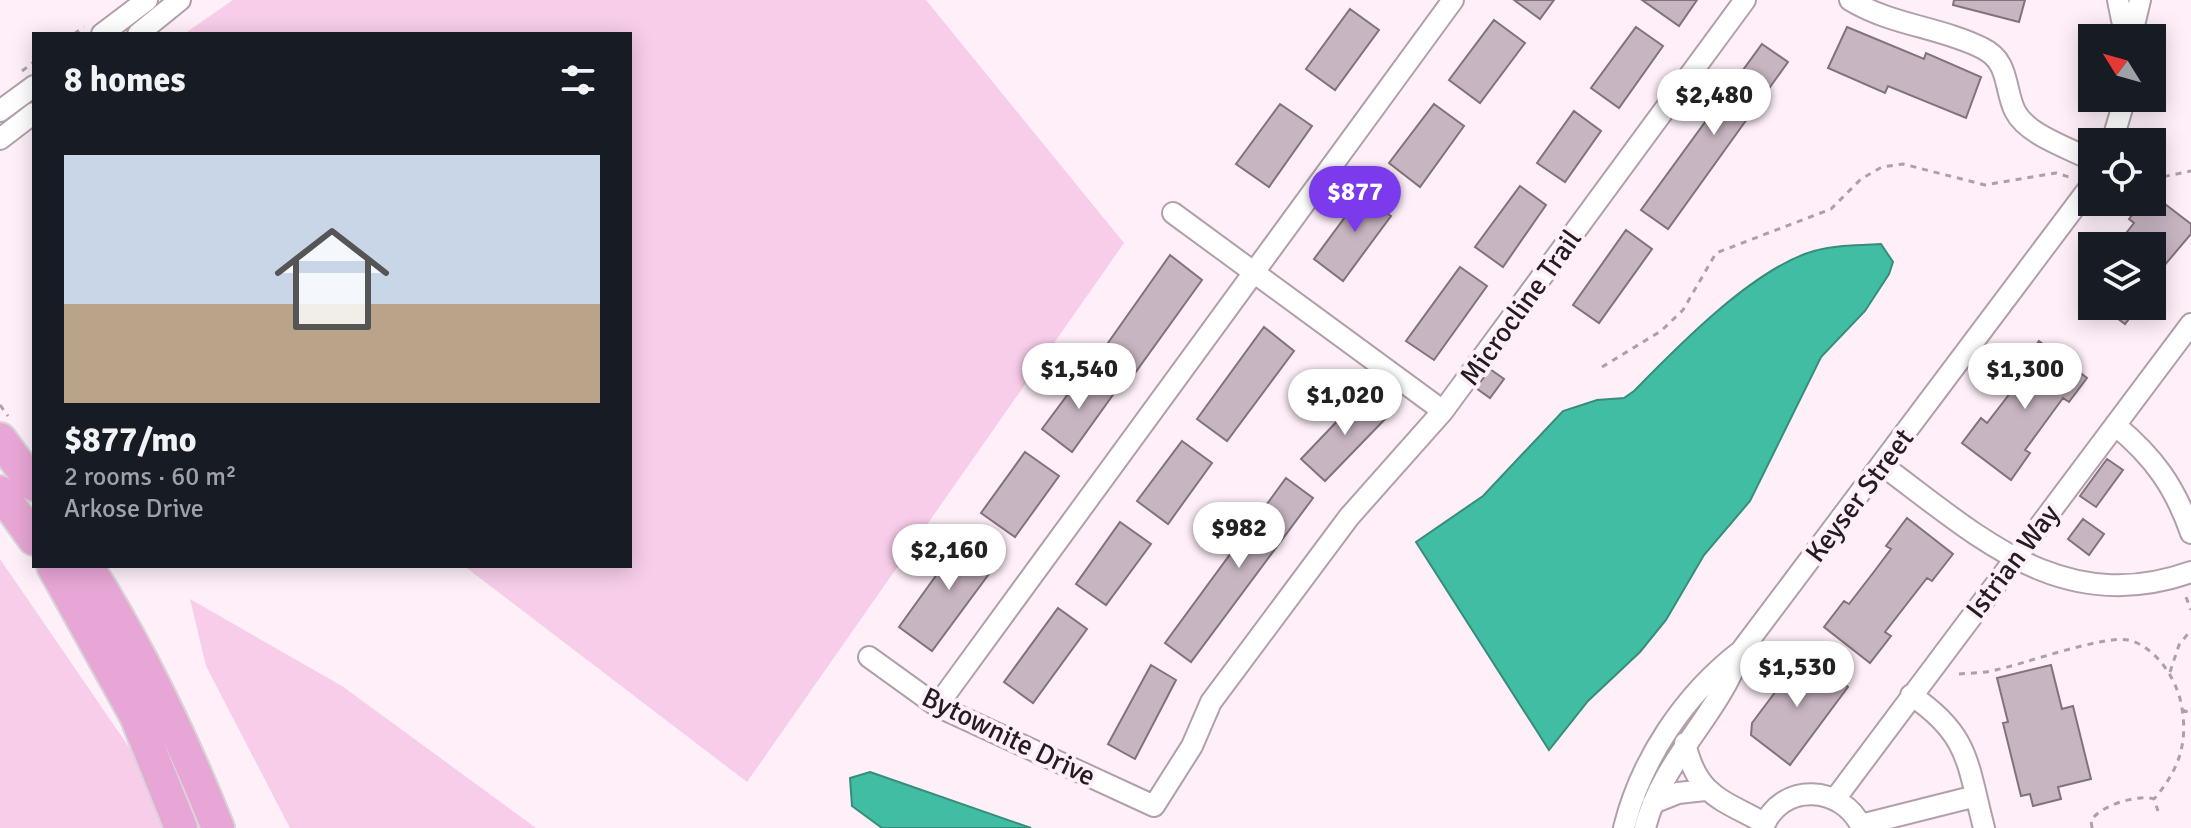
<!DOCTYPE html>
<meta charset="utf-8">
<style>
:root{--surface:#171b24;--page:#242831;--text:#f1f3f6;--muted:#9ea1a6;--line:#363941;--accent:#7c3aed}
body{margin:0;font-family:Signika,sans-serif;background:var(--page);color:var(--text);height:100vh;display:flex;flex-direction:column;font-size:30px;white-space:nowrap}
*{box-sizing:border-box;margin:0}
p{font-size:26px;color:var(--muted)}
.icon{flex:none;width:44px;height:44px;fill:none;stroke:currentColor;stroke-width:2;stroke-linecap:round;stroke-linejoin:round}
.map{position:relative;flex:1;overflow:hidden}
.drawer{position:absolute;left:32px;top:32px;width:600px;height:536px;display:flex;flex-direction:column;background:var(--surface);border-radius:0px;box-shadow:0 4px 20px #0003}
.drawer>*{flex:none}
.needle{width:52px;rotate:307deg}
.buttons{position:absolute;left:2078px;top:24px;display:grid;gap:16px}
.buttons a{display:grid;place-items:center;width:88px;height:88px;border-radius:0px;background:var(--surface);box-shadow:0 4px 20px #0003;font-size:40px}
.price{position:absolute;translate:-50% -68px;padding:0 18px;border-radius:28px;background:#fff;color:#222;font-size:26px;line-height:52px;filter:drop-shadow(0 2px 4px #0008)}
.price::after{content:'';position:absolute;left:50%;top:48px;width:24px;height:18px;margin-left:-12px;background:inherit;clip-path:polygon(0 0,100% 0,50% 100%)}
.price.current{background:var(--accent);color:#fff}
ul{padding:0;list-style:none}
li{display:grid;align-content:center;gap:16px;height:424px;padding:0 32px}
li+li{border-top:2px solid var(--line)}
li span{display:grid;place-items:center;height:248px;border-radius:0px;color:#555}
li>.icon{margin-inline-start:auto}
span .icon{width:144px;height:144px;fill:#fffc;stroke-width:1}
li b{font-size:34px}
h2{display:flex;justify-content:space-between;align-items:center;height:96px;padding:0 32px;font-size:34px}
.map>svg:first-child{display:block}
.green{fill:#f7cde9}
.water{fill:#40bda2;stroke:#378d7b;stroke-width:2}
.building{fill:#c7b5c1;stroke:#83727d;stroke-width:2}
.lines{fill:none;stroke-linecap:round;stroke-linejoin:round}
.minor-casing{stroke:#b1a0ab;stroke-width:24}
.primary-casing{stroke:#d7d6d7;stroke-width:36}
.path{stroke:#ada1a8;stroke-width:3;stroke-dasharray:6 6;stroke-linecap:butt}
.minor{stroke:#fff;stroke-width:20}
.primary{stroke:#e8a6d6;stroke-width:32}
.labels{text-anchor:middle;stroke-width:8;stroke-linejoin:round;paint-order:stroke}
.street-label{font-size:28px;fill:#231c20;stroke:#feeff9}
</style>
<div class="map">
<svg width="2191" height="828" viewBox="0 0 2191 828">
<rect width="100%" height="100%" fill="#feeff9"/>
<!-- green -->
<path class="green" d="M233 0H926L1124 243 747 782 464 566H630V34H184Z
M0 559 133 753 163 828H0Z
M190 599 342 686 536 828H290L206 666Z"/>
<!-- water -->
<path class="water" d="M1881 244 1893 262 1889 274 1865 311 1821 357 1750 501 1704 555 1666 620 1640 652 1588 701 1549 750 1416 542 1483 496 1563 411 1597 400 1624 398 1634 391C1678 346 1754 268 1814 251 1836 245 1859 245 1881 244Z
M870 772 1031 828H882L852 806 850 778Z"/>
<!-- building -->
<path class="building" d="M1514 0H1554L1540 19Z
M1642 0H1697L1679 26Z
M1954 0H2025L2019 22 1953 5Z
M1350 9 1379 30 1335 90 1306 69Z
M1494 20 1525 43 1480 103 1449 80Z
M1636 27 1663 46 1619 108 1591 88Z
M1847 27 1924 59 1926 53 1981 77 1966 118 1888 86 1885 93 1828 68Z
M1762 44 1788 62 1668 229 1641 210Z
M1280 104 1312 126 1269 187 1236 164Z
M1434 104 1464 126 1420 187 1389 163Z
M1574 111 1601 131 1565 182 1537 163Z
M1368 186 1393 204 1386 213 1391 216 1343 281 1314 259Z
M1520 186 1546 205 1503 267 1475 247Z
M2152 194 2191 224V234L2152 280V246H2116L2134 223 2129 219 2142 202H2152Z
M1626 230 1652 249 1599 323 1573 305Z
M1170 255 1202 280 1135 373 1103 350Z
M1460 267 1487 286 1434 360 1406 341Z
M2101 306H2139L2125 324Z
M1264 327 1294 351 1227 441 1197 419Z
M2039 341 2087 378 2069 402 2063 398 2025 450 2030 453 2011 480 1962 443 1981 418 1987 423 2011 392 2025 371 2020 368Z
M1490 369 1504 379 1490 398 1476 388Z
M1086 370 1115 392 1072 452 1042 429Z
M1365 392 1389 415 1325 481 1301 459Z
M1182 441 1212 463 1168 524 1137 501Z
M1025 452 1059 476 1015 537 981 513Z
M2107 459 2123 470 2096 507 2080 496Z
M1286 478 1313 498 1191 662 1165 643Z
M1907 518 1953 554 1932 581 1927 578 1885 632 1891 636 1870 663 1824 627 1844 601 1849 604 1873 573 1891 549 1886 546Z
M2083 519 2104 534 2089 555 2068 539Z
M1120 522 1151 544 1106 605 1076 584Z
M966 534 1000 559 932 651 899 627Z
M1058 608 1087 629 1033 703 1004 682Z
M1812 657 1848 687 1790 765 1751 735 1752 723 1800 659Z
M1151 665 1176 680 1135 759 1108 744Z
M2051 665 2062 709 2073 706 2091 779 2058 787 2061 799 2033 806 2030 794 2021 796 2003 723 2008 722 1997 678Z"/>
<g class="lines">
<!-- minor casing -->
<g class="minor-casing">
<path id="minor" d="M1850 0C1891 25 1940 27 1982 48 2010 61 2004 89 2015 111 2027 135 2069 148 2092 160
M2118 0 2122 20 2131 38
M102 34 147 0
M138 34 180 0
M2131 38 2140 0
M0 111 34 86
M0 139 34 113
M2112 142 2125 98
M1173 213 1443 411
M2115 425C2154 457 2175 487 2191 533
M1882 465C1978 536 2062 618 2191 572
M869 657 937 706 1154 806 1192 746 1211 702 1349 517 1443 411 1745 0
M1911 695C1970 735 1967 763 1984 828
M937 706 1453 0
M1685 743C1697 796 1721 799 1764 823
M1835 799 2191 324
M1653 803 1678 793 1705 790
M1861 825 1976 796
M1624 828C1641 759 1685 694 1741 651L2092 184
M1645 828C1662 760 1719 715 1741 651
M1763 828C1781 781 1843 785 1862 828"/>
</g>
<!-- primary casing -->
<g class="primary-casing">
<path id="primary" d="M0 439 34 485
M0 492 34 539
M53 566 136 716 181 828
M87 566C139 648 182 738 218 828"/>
</g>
<!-- path -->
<path class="path" d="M74 34 84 27
M22 71 34 62
M2152 179 2191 171
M1602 367 1661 331 1683 310 1716 253 1831 209 1861 179 1882 167 1903 164 1985 185 2056 173 2069 177
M0 405 8 416
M2186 597 2191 610
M2170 672 2179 645 2191 630
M1959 674C1971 673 1984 673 1996 670 2023 664 2104 635 2128 640 2155 646 2176 678 2181 703 2189 742 2179 770 2154 799
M2182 710 2191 713
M2092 828 2091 821C2099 806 2137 794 2154 799L2158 811"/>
<!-- minor -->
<use href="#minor" class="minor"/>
<!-- primary -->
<use href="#primary" class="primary"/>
</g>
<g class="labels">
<!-- street labels -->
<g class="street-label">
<text transform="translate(1520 307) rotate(-54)" y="10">Microcline Trail</text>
<text transform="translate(1859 495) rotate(-53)" y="10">Keyser Street</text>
<text transform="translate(2012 561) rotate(-53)" y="10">Istrian Way</text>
<text transform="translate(1009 736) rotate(26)" y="10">Bytownite Drive</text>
</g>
</g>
</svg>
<div class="buttons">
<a><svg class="needle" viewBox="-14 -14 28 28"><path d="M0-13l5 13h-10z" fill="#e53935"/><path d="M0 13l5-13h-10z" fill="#9ea1a6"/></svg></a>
<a><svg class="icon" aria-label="locate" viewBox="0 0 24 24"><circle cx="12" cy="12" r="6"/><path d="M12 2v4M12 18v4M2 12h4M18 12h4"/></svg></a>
<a><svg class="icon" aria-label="layers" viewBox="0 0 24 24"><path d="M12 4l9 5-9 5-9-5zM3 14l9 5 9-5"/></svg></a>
</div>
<b class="price" style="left:1714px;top:137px">$2,480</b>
<b class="price current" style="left:1355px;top:234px">$877</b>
<b class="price" style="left:1079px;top:411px">$1,540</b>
<b class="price" style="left:2025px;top:411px">$1,300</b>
<b class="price" style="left:1345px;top:437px">$1,020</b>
<b class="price" style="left:1239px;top:570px">$982</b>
<b class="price" style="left:949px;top:592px">$2,160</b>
<b class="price" style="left:1797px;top:709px">$1,530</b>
<section class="drawer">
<h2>8 homes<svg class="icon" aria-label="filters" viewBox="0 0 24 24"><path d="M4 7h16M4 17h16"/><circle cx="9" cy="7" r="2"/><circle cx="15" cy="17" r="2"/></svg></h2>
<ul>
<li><span style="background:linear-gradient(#c9d6e8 60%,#b9a48a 0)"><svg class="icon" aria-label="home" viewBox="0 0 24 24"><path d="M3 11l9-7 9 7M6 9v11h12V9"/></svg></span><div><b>$877/mo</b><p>2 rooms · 60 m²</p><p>Arkose Drive</p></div></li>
</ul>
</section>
</div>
